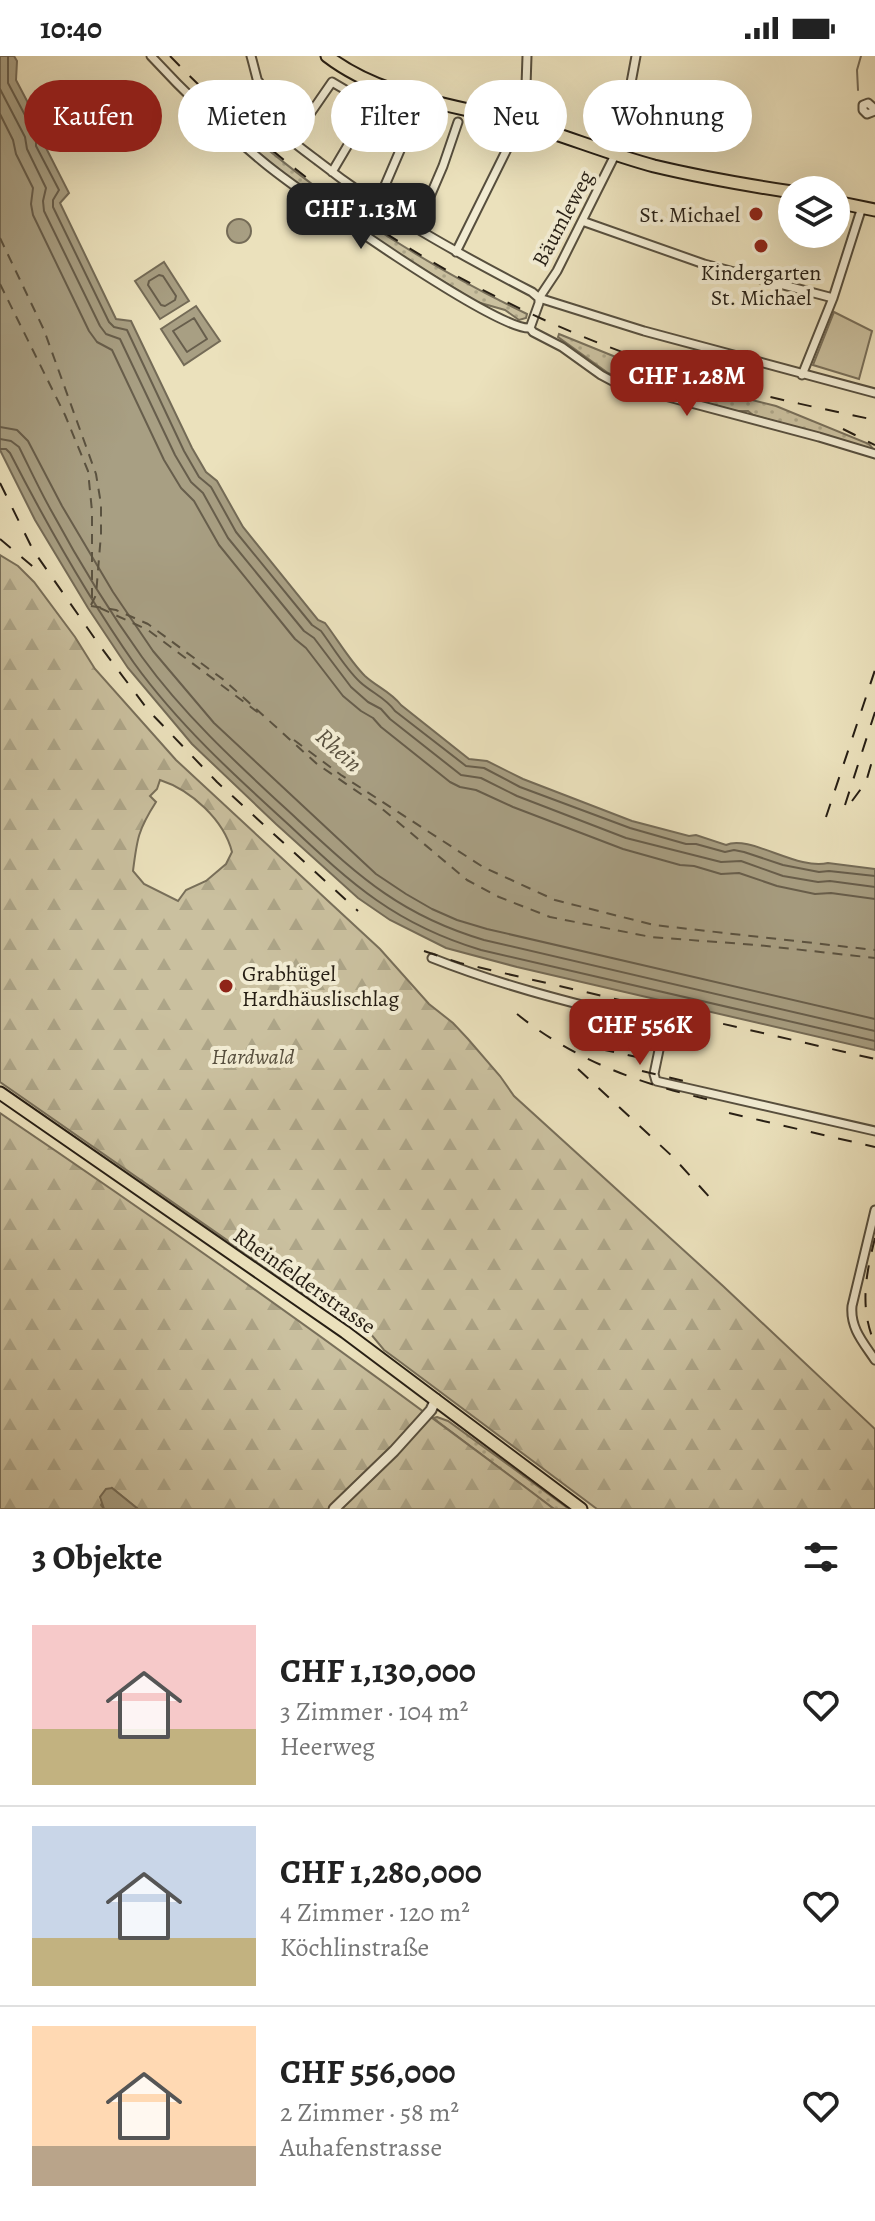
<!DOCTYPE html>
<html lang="de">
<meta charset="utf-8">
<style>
:root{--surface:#fff;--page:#f6f6f6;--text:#222;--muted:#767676;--line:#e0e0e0;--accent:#8f2418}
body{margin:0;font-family:Alegreya,serif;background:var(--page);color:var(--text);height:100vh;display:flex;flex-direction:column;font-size:30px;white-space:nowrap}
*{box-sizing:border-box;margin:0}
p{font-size:26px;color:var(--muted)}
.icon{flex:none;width:44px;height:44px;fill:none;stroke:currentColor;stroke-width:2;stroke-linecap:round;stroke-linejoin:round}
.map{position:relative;height:1453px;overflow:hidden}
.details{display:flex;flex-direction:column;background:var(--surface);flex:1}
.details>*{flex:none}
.top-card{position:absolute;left:24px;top:24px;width:828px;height:72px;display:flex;gap:16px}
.controls{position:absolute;left:778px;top:120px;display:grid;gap:16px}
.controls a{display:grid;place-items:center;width:72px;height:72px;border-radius:50%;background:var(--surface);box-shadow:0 8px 32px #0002;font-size:40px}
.price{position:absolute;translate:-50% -68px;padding:0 18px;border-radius:16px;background:var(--accent);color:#fff;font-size:26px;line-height:52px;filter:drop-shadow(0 2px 4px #0008)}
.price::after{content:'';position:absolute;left:50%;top:48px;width:24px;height:18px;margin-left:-12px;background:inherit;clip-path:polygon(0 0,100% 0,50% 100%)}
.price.selected{background:#222;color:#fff}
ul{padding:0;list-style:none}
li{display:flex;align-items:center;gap:24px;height:200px;padding:0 32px}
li+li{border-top:2px solid var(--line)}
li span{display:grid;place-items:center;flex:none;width:224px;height:160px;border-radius:0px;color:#555}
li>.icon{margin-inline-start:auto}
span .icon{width:96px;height:96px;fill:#fffc;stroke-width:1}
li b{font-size:34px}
h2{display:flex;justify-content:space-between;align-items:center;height:96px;padding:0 32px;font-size:34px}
.tag{padding:0 28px;border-radius:36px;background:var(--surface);box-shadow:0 8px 32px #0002;font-size:28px;line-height:72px}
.tag.selected{background:var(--accent);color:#fff}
.status{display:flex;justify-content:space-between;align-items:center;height:56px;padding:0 40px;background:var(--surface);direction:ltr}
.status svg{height:22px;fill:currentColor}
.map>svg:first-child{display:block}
.grass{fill:url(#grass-dots);stroke:#786f5a;stroke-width:2}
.forest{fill:url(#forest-firs);stroke:#786f5a;stroke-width:2;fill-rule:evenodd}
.green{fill:#cac09f;stroke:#786f5a;stroke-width:2}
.water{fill:#a89f83;stroke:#746b57;stroke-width:2}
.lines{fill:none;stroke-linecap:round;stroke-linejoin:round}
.shore{stroke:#675e4c;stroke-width:2}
.stream{stroke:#746b57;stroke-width:2}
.ferry{stroke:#5a5240;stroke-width:2;stroke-dasharray:10 8;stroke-linecap:butt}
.minor-casing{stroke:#574f3e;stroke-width:11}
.tertiary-casing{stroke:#574f3e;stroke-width:13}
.primary-casing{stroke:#261e14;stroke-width:15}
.minor{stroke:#f2ecd3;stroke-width:7}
.tertiary{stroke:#f2ecd3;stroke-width:9}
.primary{stroke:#ebe1bc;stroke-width:11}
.rail{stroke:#261e14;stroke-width:2;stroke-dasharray:14 14;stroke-linecap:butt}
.poi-dot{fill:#8f2418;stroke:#f2ecd3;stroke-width:3}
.labels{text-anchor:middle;stroke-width:8;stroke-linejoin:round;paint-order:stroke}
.poi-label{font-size:22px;fill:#261e14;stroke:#f2ecd3;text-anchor:end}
.street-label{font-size:22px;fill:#261e14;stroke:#f2ecd3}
.park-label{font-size:22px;font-style:italic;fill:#574f3e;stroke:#f2ecd3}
.water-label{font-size:24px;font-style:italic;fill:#5a5240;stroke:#f2ecd3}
</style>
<div class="status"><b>10:40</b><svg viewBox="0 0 49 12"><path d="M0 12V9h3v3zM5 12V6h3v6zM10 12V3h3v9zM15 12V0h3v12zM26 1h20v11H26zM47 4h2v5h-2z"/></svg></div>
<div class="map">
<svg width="875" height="1453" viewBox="0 0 875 1453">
<defs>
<pattern id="grass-dots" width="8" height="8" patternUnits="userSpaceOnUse" patternTransform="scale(2)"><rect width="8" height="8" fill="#cac09f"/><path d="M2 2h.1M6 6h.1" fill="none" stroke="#ada588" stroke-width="1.8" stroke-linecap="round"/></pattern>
<pattern id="forest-firs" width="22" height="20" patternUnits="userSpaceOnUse" patternTransform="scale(2)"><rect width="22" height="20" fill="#cac09f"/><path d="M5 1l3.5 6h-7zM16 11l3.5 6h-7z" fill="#ada588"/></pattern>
</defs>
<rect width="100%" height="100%" fill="#ebe1bc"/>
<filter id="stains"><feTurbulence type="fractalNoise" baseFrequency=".0025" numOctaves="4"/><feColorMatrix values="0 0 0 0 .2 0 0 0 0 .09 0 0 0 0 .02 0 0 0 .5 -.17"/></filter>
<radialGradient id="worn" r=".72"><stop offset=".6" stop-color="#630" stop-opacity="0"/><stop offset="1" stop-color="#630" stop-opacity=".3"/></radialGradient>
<!-- grass -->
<path class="grass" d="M226 59C254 82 282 106 312 128 379 178 452 222 527 258L526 262 519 264 505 254 477 246 364 177 309 138 230 73 223 64Z
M559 278 675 325 776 350 869 388 875 395 753 359 748 355H736L623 324 608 317 558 281Z
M437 1361 448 1365 569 1453H554L433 1362Z"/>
<!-- forest -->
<path class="forest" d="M0 499 18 510 34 526 75 581 95 613 176 704 380 893 429 948 453 967 468 983 500 1020 514 1040 723 1230 875 1373V1453H597L399 1305 384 1294 356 1260 318 1246 303 1237 0 1026ZM160 724C191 734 224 764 232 796L226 808 206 825 186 834 178 845 144 828 133 815C137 783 138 774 156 746L150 740 157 733Z
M0 1057C188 1184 373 1316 554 1453H138L112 1432 101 1449 104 1453H0Z"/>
<!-- green -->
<path class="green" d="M834 256 872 275 859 323 813 309Z"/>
<!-- water -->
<path class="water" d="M0 0H14L17 5 16 24 47 83 43 86 69 137 60 147 116 263 131 265 192 392 206 416 217 425 243 471 318 564 325 567C338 584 350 605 365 620 377 631 391 636 401 649L469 703 487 705 523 723 632 765 689 780 696 779 726 789C749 778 798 815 828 807L875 813V994L517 911 446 892 390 864 358 842 276 768 192 688 128 612 88 552 35 464 0 394Z
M227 175a12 12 0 1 1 24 0a12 12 0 1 1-24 0Z
M164 206 189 245 160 263 135 225Z
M196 250 220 285 184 309 161 273Z
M112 1432 138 1453H104L100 1441 106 1433Z"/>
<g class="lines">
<!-- shore -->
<path class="shore" d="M8 0V27L36 80V90L59 134 53 144V151L109 266 114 271 127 274 184 395 199 421 211 431 236 476 312 569 321 575C333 591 345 612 360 626 372 637 386 642 395 655L466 710 484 712 520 731 630 772 686 788H696L725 796 734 794 744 796 783 809 819 816 829 815 875 820
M0 33 25 81 27 93 46 132 43 145 44 155 100 270 106 278 120 283 175 399 191 426 203 437 228 482 304 575 314 582 351 631 368 646 381 653 390 663 461 719 481 722 517 740 626 782 721 806 741 805 783 820 818 826 830 825 875 831
M0 58 13 84 16 98 33 132 31 148 33 159 89 275 97 286 112 294 164 404 181 432 194 445 219 489 295 583 306 592 343 640 361 655 373 662 381 671 450 726 460 731 476 734 513 751 623 793 680 809 694 810 721 818 739 817 777 830 815 838 831 837 875 843
M159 219 163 220 176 240 175 244 165 250 161 249 148 229 149 225Z
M194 262 207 283 187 296 173 275Z
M0 371 17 374 28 385 62 450 113 536 153 595 214 667 376 818 406 838 432 853 457 864 487 873 875 963
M0 383 11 385 19 391C30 413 40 435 52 456 79 506 109 555 142 601 186 662 243 713 297 763 360 821 400 859 484 884L875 975
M0 393H6L10 397C47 469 87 540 134 607 178 668 234 719 289 769 353 829 395 868 481 894L875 985"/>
<!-- stream -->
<path class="stream" d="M858 34 857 14 861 0"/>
<!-- ferry -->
<path class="ferry" d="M0 182 44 274 96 418 101 448V478L96 539 91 549
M0 228 65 359 88 415 92 455V545
M91 550 116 554 148 568 224 624 317 708 380 751 467 824 499 841 550 861 651 881 757 889 875 902
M100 552 148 574 264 661
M294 684 341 719 483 811 555 844 654 869 875 894"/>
<!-- minor casing -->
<g class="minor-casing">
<path id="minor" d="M151 0C185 37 223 73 262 105 295 133 498 276 530 272L533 276 562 291 601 319 616 327 819 381 875 398
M251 0C257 21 261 45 273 64 283 80 302 93 318 105 384 157 457 197 532 236L539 242 644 275 875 337
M875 53 868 47 863 49V54L867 58 875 55
M216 63 259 26
M292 84 332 26 354 39
M332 116 371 50 408 57
M377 148 401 92
M582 165 704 208 833 242
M416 173 443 110 458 66
M456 196 520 67 526 30 527 0
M530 272 539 247V242L557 215 619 91 636 0
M802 319 833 242 862 151
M432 902C507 932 586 950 664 970L654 1018 656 1025 875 1075
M875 1154 852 1250C850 1272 863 1286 875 1304"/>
</g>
<!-- tertiary casing -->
<g class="tertiary-casing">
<path id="tertiary" d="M334 1453 394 1395 431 1354 436 1343"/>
</g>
<!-- primary casing -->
<g class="primary-casing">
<path id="primary" d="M327 0C383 43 455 48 521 67 566 80 609 98 654 110 700 121 746 129 792 136
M836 146 875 154
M0 1037 345 1276 581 1453"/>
</g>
<!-- minor -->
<use href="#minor" class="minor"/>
<!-- tertiary -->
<use href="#tertiary" class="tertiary"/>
<!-- primary -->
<use href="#primary" class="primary"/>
<!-- rail -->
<path class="rail" d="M170 0C310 145 488 256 681 316 744 337 810 350 875 364
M843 373 875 389
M0 427 33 494 100 590 148 654 217 726 358 855
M0 483 37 514
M852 745 866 726 875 695
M845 749 875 656
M826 761 875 614
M424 895 460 907 875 1003
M517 958C575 1005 643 1029 715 1045
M573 987 646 1003
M578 1013 673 1101 714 1146
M642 1015 696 1028
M729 1057 875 1091
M875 1182C866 1218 859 1252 875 1288"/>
</g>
<!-- markers -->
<g class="poi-dot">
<circle cx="756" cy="158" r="8"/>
<circle cx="761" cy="190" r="8"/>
<circle cx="226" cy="930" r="8"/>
</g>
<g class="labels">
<!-- poi labels -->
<g class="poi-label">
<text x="740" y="166">St. Michael</text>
<text x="761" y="224" text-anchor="middle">Kindergarten<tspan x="761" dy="25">St. Michael</tspan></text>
<text x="242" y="925" text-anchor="start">Grabhügel<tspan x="242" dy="25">Hardhäuslischlag</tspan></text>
</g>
<!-- street labels -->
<g class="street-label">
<text transform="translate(562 162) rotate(-62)" y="8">Bäumleweg</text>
<text transform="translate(305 1224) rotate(35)" y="8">Rheinfelderstrasse</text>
</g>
<!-- park labels -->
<g class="park-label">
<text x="253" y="1008">Hardwald</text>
</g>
<!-- water labels -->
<g class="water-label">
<text transform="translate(339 694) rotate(42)" y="8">Rhein</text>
</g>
</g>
<rect width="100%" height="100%" filter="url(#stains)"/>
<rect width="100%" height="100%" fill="url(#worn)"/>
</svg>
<div class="controls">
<a><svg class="icon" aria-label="layers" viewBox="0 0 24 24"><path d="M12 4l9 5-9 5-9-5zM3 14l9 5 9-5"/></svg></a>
</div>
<b class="price selected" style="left:361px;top:195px">CHF 1.13M</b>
<b class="price" style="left:687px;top:362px">CHF 1.28M</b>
<b class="price" style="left:640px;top:1011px">CHF 556K</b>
<div class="top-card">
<a class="tag selected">Kaufen</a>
<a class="tag">Mieten</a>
<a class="tag">Filter</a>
<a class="tag">Neu</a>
<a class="tag">Wohnung</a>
</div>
</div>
<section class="details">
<h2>3 Objekte<svg class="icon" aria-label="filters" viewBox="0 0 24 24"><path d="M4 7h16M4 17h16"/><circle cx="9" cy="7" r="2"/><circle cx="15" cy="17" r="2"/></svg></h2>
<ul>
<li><span style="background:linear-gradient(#f6c9c9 65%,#c2b280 0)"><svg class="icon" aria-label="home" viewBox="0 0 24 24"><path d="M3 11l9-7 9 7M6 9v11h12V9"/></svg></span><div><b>CHF 1,130,000</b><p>3 Zimmer · 104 m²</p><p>Heerweg</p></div><svg class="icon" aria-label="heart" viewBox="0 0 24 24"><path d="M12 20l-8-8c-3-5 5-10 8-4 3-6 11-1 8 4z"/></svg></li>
<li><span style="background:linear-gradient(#c9d6e8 70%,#c2b280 0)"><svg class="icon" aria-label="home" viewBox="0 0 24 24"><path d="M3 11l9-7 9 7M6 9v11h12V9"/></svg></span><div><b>CHF 1,280,000</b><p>4 Zimmer · 120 m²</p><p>Köchlinstraße</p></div><svg class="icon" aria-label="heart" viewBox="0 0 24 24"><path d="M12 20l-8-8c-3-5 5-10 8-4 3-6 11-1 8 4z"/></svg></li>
<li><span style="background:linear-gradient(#ffd9b3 75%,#b9a48a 0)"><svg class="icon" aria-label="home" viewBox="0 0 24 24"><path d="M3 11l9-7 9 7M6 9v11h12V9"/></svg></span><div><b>CHF 556,000</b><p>2 Zimmer · 58 m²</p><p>Auhafenstrasse</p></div><svg class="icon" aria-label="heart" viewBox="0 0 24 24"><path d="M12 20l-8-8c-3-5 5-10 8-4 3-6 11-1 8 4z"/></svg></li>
</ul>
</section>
